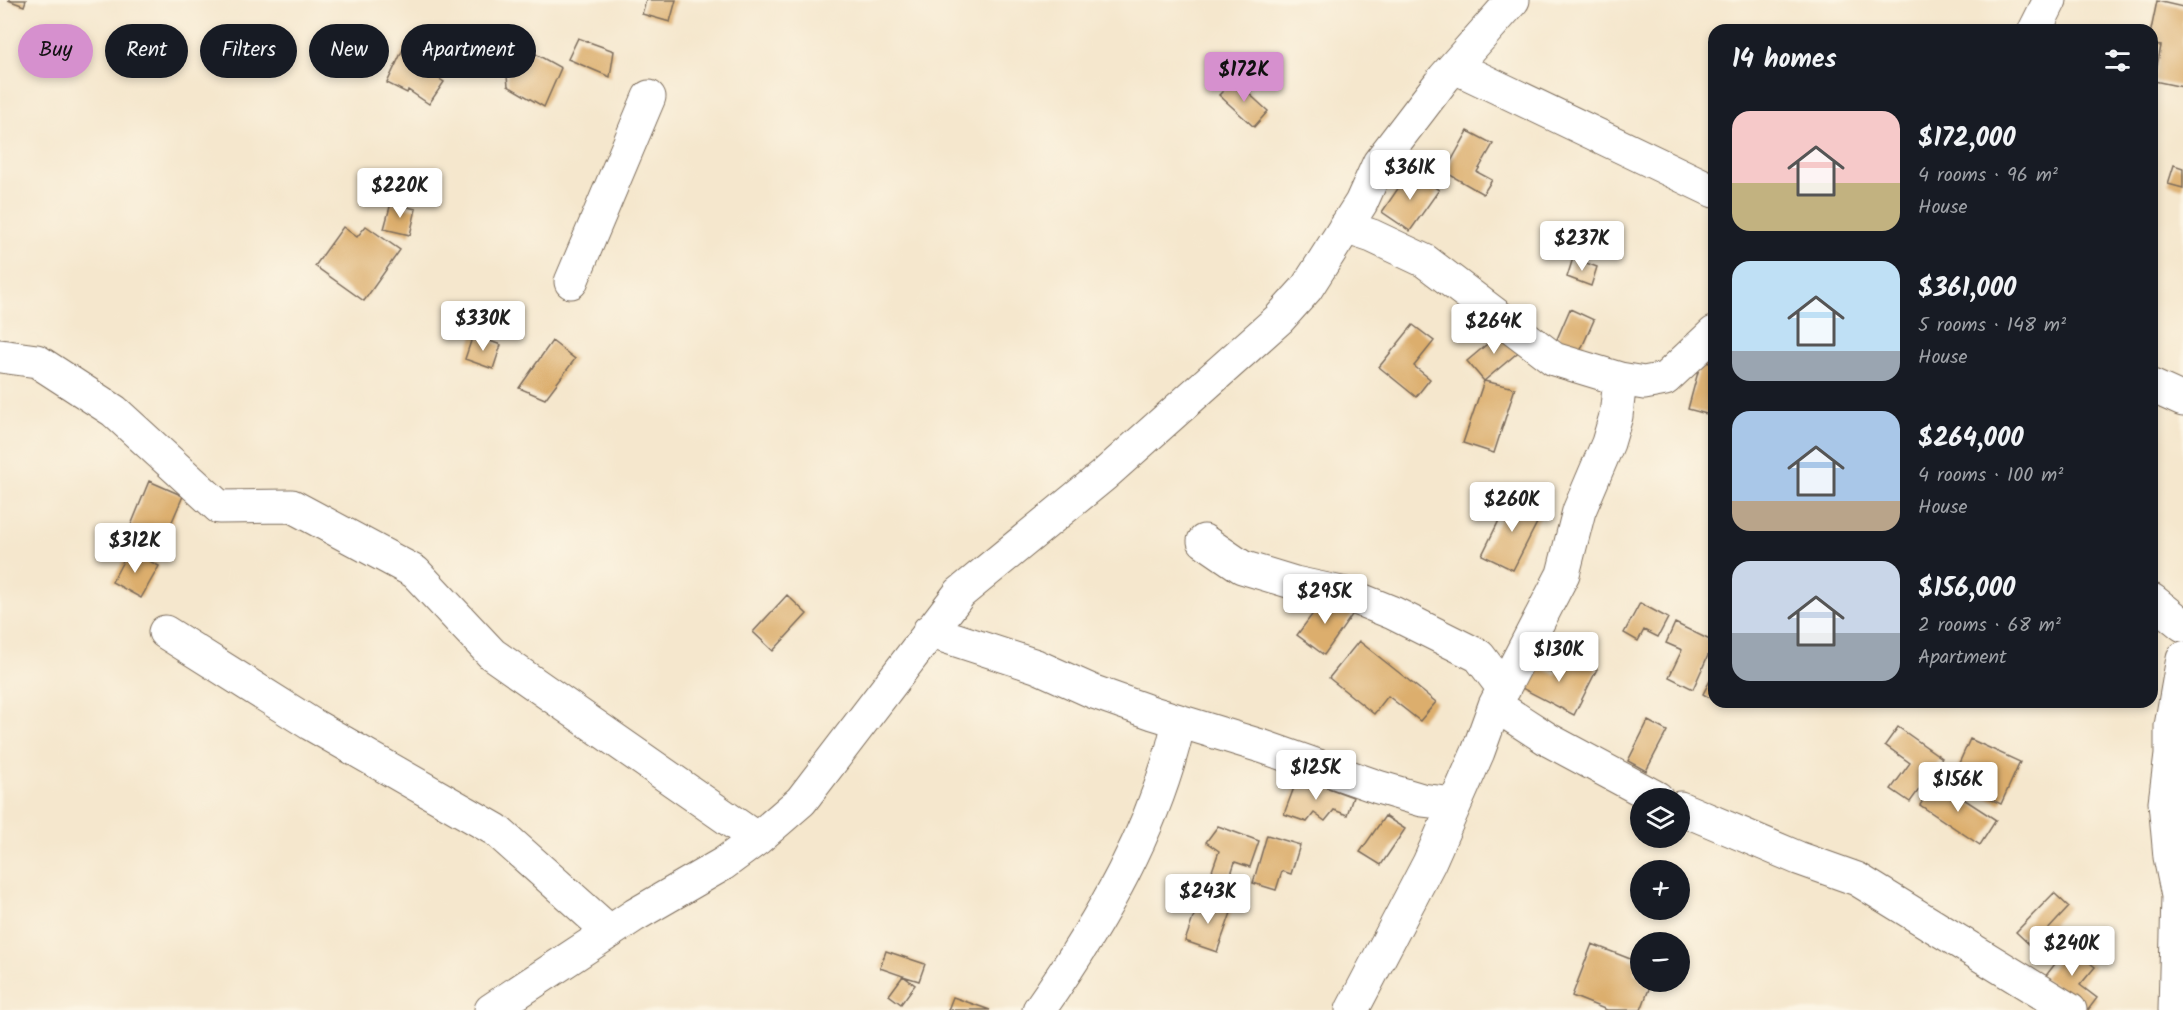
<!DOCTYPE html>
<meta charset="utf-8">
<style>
:root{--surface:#171b24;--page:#242831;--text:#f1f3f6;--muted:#9ea1a6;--accent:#d690ce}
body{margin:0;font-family:Kalam,sans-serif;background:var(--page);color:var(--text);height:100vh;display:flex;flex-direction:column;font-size:22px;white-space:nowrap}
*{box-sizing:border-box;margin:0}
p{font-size:20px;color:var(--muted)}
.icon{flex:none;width:33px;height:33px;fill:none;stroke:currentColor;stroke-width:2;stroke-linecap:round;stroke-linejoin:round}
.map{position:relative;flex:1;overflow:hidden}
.panel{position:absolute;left:1708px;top:24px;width:450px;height:684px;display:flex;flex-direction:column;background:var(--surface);border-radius:18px;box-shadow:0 3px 9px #0003}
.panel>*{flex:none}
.hud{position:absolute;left:18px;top:24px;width:570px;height:54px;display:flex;gap:12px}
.fabs{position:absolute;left:1630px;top:788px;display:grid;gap:12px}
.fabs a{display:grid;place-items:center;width:60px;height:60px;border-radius:50%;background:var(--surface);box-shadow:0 3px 9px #0003;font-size:30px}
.price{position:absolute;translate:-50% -51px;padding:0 14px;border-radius:6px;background:#fff;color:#222;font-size:20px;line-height:39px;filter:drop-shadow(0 2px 3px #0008)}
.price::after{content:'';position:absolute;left:50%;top:36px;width:18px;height:14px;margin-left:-9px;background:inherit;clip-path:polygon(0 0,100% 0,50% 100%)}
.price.selected{background:var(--accent);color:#111}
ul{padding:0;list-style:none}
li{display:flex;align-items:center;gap:18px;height:150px;padding:0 24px}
li span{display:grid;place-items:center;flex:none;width:168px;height:120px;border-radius:18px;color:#555}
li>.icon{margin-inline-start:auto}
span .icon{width:72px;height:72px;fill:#fffc;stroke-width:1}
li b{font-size:26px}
h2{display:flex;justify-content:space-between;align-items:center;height:72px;padding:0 24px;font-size:26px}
.pill{padding:0 21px;border-radius:27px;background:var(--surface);box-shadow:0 3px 9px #0003;font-size:21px;line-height:54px}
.pill.selected{background:var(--accent);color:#111}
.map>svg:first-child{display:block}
.building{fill:#dcae6d}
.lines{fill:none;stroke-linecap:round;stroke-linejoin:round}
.minor-casing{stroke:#7c6c5b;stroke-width:35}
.minor{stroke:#fff;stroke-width:33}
</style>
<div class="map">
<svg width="2183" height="1010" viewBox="0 0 2183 1010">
<rect width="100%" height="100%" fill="#fcf5e5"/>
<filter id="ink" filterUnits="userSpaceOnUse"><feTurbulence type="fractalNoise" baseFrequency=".0167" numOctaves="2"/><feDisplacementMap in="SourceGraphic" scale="12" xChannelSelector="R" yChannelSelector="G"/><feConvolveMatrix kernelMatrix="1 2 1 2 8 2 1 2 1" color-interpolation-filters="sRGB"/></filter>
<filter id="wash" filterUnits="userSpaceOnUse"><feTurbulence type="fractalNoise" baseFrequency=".008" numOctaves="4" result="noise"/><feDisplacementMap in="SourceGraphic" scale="24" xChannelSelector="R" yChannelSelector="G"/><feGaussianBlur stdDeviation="1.35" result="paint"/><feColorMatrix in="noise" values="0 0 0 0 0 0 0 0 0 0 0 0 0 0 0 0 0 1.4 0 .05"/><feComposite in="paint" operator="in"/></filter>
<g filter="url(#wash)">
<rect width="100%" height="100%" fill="#f5e7cd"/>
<g id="blocks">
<!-- building -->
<path class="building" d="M8 0H26L24 6Z
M646 0H676L670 22 642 14Z
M2157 1 2183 7V87L2154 81 2161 46 2152 45 2151 30Z
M578 38 614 51 610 77 568 59Z
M406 43 426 53 420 66 444 82 429 104 408 90 407 93 387 83Z
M523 47 561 68 544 107 508 86 507 76Z
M1234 80 1268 111 1254 127 1219 95Z
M1468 131 1493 144 1477 172 1492 180 1483 194 1445 172Z
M2174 165 2183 168V188L2168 184Z
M1410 171 1439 190 1410 231 1382 212Z
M391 203 416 209 410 235 384 229Z
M366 226 400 250 364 301 315 266 343 227 357 237Z
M1573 258 1597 267 1591 286 1567 277Z
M1570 309 1594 320 1578 356 1554 346Z
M1413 325 1434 341 1414 366 1430 379 1416 397 1379 367Z
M1505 329 1522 349 1484 381 1467 361Z
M473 335 501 345 493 369 465 359Z
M552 341 575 359 545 399 519 388Z
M1701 361 1714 364V416L1688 409Z
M1484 381 1515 388 1494 453 1463 443Z
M149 481 183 496 158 554 125 540Z
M1511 496 1543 511 1513 570 1482 555Z
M129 550 159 566 141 598 112 582Z
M787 595 807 614 773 651 753 632Z
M1326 596 1352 615 1324 655 1297 635Z
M1640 603 1668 618 1658 637 1644 630 1638 641 1624 633Z
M1675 623 1714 642 1693 689 1669 677 1682 650 1666 643Z
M1359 641 1436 702 1420 721 1388 696 1374 714 1329 678Z
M1567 653 1597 669 1574 715 1516 685 1529 661 1556 675Z
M1714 673V701L1703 694Z
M1648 721 1667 731 1646 771 1628 761Z
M1898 727 1942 758 1910 802 1891 789 1910 763 1885 745Z
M1970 739 2020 762 2001 804 1951 781Z
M1298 777 1353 797 1347 815 1334 810 1325 821 1314 813 1307 822 1284 814Z
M1936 781 1996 820 1980 845 1920 805Z
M1385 816 1405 829 1381 865 1360 852Z
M1218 826 1259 841 1250 867 1235 862 1230 877 1212 871 1219 851 1206 842Z
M1267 835 1300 845 1291 874 1282 871 1276 890 1253 883Z
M2054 893 2069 907 2032 947 2016 932Z
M1200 898 1232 910 1217 952 1185 941Z
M1592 944 1638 962 1634 973 1641 976V981H1652L1641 1010H1607L1572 996Z
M2069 946 2095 967 2080 985 2097 998 2088 1010 2044 978Z
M886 951 925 964 919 981 903 976 915 985 901 1004 889 995 903 976 880 968Z
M953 997 990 1010H948Z"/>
</g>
</g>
<g filter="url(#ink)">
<use href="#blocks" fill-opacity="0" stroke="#7c6c5b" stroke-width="1.5"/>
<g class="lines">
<!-- minor casing -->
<g class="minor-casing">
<path id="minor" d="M2035 30 2050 0
M1455 67 1714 191
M1345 227 1372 236 1425 261 1554 359 1620 379 1644 383 1665 379 1714 333
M571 282 649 97
M0 356 37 361 114 411 219 507 292 506 415 572 492 654 757 839
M2152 386 2183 400
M1204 541 1242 567 1295 583 1346 594 1393 613 1479 656 1504 689
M2152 600 2183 625
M929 631 1036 666 1094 692 1153 713 1264 747 1378 787 1422 800 1454 804
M165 632 311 724 496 830 610 932
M1495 705 1549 740 1657 798
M1680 808 1798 858 1857 879 2070 1010
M491 1010 635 915 723 864 757 839 801 801 960 593 1104 475 1279 319 1306 289 1361 203 1379 163 1444 78 1513 0
M1039 1010C1100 923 1157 826 1179 721
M1352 1010 1429 863 1478 752 1495 705 1563 574 1579 511 1608 443 1616 416 1620 379
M2175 1010 2178 896 2170 857 2165 802 2171 755V726L2183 658"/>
</g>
<!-- minor -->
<use href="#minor" class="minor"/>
</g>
</g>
</svg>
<div class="fabs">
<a><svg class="icon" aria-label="layers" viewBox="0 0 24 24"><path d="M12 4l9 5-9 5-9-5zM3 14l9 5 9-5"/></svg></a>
<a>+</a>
<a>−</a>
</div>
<b class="price selected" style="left:1244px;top:103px">$172K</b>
<b class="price" style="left:1410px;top:201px">$361K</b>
<b class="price" style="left:400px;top:219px">$220K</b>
<b class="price" style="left:1582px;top:272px">$237K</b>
<b class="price" style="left:483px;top:352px">$330K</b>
<b class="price" style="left:1494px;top:355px">$264K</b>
<b class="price" style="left:1512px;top:533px">$260K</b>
<b class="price" style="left:135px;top:574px">$312K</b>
<b class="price" style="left:1325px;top:625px">$295K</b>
<b class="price" style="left:1559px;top:683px">$130K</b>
<b class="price" style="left:1316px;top:801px">$125K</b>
<b class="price" style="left:1958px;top:813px">$156K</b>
<b class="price" style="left:1208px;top:925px">$243K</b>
<b class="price" style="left:2072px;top:977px">$240K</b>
<div class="hud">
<a class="pill selected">Buy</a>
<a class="pill">Rent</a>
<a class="pill">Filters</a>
<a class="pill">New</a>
<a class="pill">Apartment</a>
</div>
<section class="panel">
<h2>14 homes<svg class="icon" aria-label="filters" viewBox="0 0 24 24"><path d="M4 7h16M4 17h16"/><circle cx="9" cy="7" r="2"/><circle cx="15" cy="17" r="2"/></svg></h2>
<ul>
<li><span style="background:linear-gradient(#f6c9c9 60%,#c2b280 0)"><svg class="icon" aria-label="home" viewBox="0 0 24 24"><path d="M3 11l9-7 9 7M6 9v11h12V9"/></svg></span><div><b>$172,000</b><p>4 rooms · 96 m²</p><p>House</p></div></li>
<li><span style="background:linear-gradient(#bfe0f5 75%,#9aa5b1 0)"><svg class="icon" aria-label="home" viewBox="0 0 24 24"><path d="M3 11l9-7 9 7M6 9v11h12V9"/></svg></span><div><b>$361,000</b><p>5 rooms · 148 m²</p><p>House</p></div></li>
<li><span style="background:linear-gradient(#a9c7e8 75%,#b9a48a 0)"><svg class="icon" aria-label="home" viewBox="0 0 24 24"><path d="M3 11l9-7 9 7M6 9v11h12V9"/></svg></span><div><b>$264,000</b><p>4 rooms · 100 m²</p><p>House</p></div></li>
<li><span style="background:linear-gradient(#c9d6e8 60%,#9aa5b1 0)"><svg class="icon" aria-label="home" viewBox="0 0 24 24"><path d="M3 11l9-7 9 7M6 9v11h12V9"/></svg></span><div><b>$156,000</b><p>2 rooms · 68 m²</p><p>Apartment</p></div></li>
</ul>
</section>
</div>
